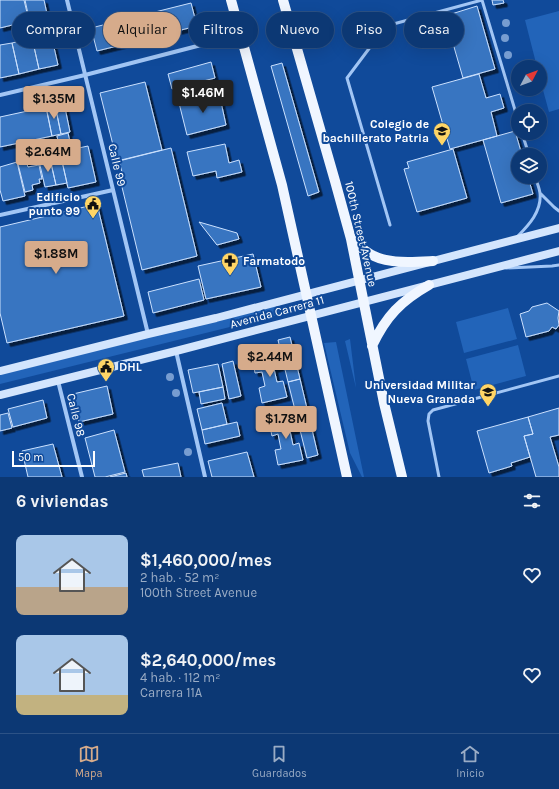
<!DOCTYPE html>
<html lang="es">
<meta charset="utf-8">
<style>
:root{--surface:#0c3874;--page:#153f79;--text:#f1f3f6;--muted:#9aacc5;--line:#2c5286;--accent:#d6ab8b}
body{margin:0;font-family:Karla,sans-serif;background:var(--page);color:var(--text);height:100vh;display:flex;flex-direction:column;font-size:15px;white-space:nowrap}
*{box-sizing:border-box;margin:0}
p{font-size:13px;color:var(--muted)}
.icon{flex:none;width:22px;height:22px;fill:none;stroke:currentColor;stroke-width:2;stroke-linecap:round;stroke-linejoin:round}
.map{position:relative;height:477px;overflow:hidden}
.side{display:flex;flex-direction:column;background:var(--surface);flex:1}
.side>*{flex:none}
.top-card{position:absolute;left:12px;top:12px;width:535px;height:36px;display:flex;gap:8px}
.needle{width:26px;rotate:49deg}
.tools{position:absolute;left:511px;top:60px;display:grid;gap:8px}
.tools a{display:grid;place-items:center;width:36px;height:36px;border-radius:50%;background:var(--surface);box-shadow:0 4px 16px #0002,0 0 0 1px var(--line);font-size:20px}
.scale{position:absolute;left:12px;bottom:10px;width:83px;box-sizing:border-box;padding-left:4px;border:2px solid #fff;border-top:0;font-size:11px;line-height:14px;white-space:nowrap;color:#fff;-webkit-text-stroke:3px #104a9a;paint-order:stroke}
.price{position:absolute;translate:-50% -34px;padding:0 9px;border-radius:4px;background:var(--accent);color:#111;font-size:13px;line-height:26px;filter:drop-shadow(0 1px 2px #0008)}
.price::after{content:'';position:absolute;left:50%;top:24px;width:12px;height:9px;margin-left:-6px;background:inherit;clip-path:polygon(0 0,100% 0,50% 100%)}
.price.active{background:#222;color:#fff}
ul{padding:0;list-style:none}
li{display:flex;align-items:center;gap:12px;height:100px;padding:0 16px}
li span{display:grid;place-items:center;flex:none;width:112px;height:80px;border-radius:8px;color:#555}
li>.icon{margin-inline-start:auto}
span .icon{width:48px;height:48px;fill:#fffc;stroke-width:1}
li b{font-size:17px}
h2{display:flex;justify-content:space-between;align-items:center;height:48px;padding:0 16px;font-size:17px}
.tag{padding:0 14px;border-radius:18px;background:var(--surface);box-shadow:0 4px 16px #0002,0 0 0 1px var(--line);font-size:14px;line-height:36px}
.tag.active{background:var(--accent);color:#111}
.tab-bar{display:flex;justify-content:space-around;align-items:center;height:56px;border-top:1px solid var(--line);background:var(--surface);font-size:11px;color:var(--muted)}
.tab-bar a{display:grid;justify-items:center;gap:2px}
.tab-bar .active{color:var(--accent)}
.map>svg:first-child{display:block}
.green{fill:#2264b9}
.building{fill:#3874c1;stroke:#cbe1fe;filter:url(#shadow)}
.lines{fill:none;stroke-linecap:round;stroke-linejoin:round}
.lane{stroke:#a2c6f5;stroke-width:3}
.street{stroke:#a2c6f5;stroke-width:4}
.secondary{stroke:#d3e5fd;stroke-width:8}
.primary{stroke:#f0f6ff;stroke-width:10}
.tree{fill:#779dd1}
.labels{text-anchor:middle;stroke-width:4;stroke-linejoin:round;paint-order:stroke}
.poi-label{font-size:12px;font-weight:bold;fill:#fff;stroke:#104a9a;text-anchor:end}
.street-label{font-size:12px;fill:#fff;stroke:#104a9a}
</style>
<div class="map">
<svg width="559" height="477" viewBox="0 0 559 477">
<defs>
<filter id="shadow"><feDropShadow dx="3.5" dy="3.5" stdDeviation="0" flood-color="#0009"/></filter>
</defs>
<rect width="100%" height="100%" fill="#104a9a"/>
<!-- green -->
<path class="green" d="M559 11V109L549 112 540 79V67H537L525 20Z
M280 305 282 314 0 384V374Z
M508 308 517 339 464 353 456 322Z
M350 339 356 388 345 341Z
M336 342 364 477H362L350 453 324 343Z
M518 345 526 376 474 390 466 359Z"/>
<!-- building -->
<path class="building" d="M0 0H24L29 21 0 28Z
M25 0H44L50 28 32 32Z
M492 0H503L504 3 493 5Z
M191 3 197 26 97 51 91 28Z
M477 6 495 69 463 78 445 16Z
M51 34 58 65 39 69 32 38Z
M32 38 39 69 19 74 12 43Z
M12 43 19 74 0 78V45Z
M211 62 215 78 172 89 168 74Z
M282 63 319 192 308 196 271 66Z
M479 74 486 98 500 94 504 108 491 112 497 136 450 149 432 87Z
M145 82 162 150 117 161 100 93Z
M219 93 226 125 187 135 179 103Z
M64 103 70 132 61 134 55 105Z
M55 105 61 134 52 136 46 107Z
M46 107 52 136 0 147V117Z
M515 131 522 155H518V177H528L533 194 501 203 483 140Z
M68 133 70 142 59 145 57 136Z
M225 144 229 163 239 160 242 172 217 178 216 171 193 176 187 152Z
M56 145 59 154 35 159 32 150Z
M88 146 96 182 68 188 60 152Z
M171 148 197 256 142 270 121 183H125L119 161Z
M453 149 467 198 417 212 404 169 409 168 407 162Z
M61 157 67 183 56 185 50 159Z
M25 158 28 167 39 165 42 179H39L40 183 32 185 33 190 25 192 17 160Z
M50 159 56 185 45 187 39 161Z
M17 162 25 196 3 201 0 190V167Z
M97 204 124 316 7 343 0 313V227Z
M199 222 237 233 239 239 217 245Z
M253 254 261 287 206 299 198 266Z
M199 279 204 300 153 313 148 292Z
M547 303 559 311 558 318 559 325 556 329 552 327 549 331 526 337 520 314 529 311 532 307Z
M290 337 300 379 288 382 278 340Z
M276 350 280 367 274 369 277 382 283 381 287 397 262 403 259 388 265 386 262 372 255 373 252 356 259 354 261 361 269 359 267 352Z
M233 361 241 396 229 399 222 364Z
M218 364 223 387 193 393 188 370Z
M300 379 318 455 307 458 288 382Z
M107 386 113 414 79 422 73 394Z
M223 387 225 399 201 404 199 392Z
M43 400 47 418 13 427 8 409Z
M222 403 227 424 202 430 197 409Z
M559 408V435L550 437 559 467V477H536L524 436 533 434 528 417Z
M8 413 12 428 0 431V415Z
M293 413 296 430 290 431 293 445 299 443 303 460 278 465 275 450 281 449 278 434 272 436 268 418 276 417 277 423 285 421 283 415Z
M528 417 533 434 524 436 530 457 511 463 512 466 489 473 477 431Z
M237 422 240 436 205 444 202 430Z
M114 430 125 472 105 477H95L85 438Z
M53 444 62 477H28L22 451Z
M247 452 254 477H212L208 461Z
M178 463 181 477H144L142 470Z
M126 473 127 477H110Z"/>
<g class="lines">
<!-- lane -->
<path class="lane" d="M522 133 529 155
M540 193 554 207 559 211
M390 225 347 78 386 26 482 0 518 120
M517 237C529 225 542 211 540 193 539 187 537 182 535 177
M506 268 552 266 559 265
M439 477 428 421 429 414 433 410 559 376"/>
<!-- street -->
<path class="street" d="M67 0 148 334
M0 95 85 75 240 35
M0 215 113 190
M176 351 205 477
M58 381 82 477"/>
<!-- secondary -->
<path class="secondary" d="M0 371 148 334 216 318 559 228
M0 395 176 351 559 251"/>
<!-- primary -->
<path class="primary" d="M231 0 282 185 347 477
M283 0 335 181 351 239 384 403 402 477
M351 239C358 245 365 252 374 256 390 264 415 262 433 261
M372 346C386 316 401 301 429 285"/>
</g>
<!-- trees -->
<g class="tree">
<circle cx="506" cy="23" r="4"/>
<circle cx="505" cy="38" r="4"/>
<circle cx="508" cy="55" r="4"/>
<circle cx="170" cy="377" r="4"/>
<circle cx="176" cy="393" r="4"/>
<circle cx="188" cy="452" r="4"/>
</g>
<!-- icons -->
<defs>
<g id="university-pin" transform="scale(0.9)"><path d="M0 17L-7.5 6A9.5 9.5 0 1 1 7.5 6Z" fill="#ffd566" stroke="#104a9a"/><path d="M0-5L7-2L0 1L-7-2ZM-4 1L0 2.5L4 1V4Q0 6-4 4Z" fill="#111"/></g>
<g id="civic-pin" transform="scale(0.9)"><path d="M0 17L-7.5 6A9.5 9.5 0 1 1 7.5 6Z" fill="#ffd566" stroke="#104a9a"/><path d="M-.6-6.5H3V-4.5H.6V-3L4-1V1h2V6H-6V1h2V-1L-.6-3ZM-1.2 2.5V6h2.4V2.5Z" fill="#111"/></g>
<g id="pharmacy-pin" transform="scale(0.9)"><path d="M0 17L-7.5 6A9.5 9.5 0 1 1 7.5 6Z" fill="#ffd566" stroke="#104a9a"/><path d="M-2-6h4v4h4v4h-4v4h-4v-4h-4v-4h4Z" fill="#111"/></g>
</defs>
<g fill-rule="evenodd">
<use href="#university-pin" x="442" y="131"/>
<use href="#civic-pin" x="93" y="204"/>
<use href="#pharmacy-pin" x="230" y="261"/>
<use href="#civic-pin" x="106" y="367"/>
<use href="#university-pin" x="488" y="392"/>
</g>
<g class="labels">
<!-- poi labels -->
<g class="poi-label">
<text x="429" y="128">Colegio de<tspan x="429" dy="14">bachillerato Patria</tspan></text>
<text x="80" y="201">Edificio<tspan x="80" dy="14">punto 99</tspan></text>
<text x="243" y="265" text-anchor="start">Farmatodo</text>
<text x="119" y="371" text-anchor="start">DHL</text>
<text x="475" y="389">Universidad Militar<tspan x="475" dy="14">Nueva Granada</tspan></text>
</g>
<!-- street labels -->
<g class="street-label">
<text transform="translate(117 165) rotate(77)" y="4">Calle 99</text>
<text transform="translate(361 234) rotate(77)" y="4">100th Street Avenue</text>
<text transform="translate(277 312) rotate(-15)" y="4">Avenida Carrera 11</text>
<text transform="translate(76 415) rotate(76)" y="4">Calle 98</text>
</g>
</g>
</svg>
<div class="tools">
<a><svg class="needle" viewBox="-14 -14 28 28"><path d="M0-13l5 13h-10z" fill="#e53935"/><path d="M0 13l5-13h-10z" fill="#9aacc5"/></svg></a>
<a><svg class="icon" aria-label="locate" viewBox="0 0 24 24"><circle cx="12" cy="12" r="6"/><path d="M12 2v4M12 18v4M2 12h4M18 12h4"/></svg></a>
<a><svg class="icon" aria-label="layers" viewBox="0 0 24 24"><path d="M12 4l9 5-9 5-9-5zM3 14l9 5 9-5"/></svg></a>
</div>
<div class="scale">50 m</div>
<b class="price active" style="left:203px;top:114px">$1.46M</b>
<b class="price" style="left:54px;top:120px">$1.35M</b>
<b class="price" style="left:48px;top:173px">$2.64M</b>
<b class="price" style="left:56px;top:275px">$1.88M</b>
<b class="price" style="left:270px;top:378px">$2.44M</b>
<b class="price" style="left:286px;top:440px">$1.78M</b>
<div class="top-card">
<a class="tag">Comprar</a>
<a class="tag active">Alquilar</a>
<a class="tag">Filtros</a>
<a class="tag">Nuevo</a>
<a class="tag">Piso</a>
<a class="tag">Casa</a>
</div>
</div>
<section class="side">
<h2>6 viviendas<svg class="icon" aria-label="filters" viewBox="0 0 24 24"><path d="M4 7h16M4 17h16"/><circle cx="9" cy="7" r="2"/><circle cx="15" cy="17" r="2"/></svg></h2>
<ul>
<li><span style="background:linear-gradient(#a9c7e8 65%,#b9a48a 0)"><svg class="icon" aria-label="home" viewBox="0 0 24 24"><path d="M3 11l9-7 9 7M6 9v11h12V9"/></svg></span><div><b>$1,460,000/mes</b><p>2 hab. · 52 m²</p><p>100th Street Avenue</p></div><svg class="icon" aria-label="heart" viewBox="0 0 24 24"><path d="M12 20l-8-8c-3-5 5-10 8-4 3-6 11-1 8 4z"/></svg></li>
<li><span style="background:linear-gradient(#a9c7e8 75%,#c2b280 0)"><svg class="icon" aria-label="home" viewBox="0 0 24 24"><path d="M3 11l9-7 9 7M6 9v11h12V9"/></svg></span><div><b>$2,640,000/mes</b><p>4 hab. · 112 m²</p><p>Carrera 11A</p></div><svg class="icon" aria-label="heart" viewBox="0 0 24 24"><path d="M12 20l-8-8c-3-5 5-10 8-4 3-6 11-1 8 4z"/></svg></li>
</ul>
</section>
<nav class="tab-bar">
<a class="active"><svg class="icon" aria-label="map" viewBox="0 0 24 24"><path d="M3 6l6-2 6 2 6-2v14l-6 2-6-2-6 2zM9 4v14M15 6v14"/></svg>Mapa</a>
<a><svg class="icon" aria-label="saved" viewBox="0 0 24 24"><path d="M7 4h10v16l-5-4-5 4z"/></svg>Guardados</a>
<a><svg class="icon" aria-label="home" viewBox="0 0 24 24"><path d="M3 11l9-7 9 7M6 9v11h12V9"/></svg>Inicio</a>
</nav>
